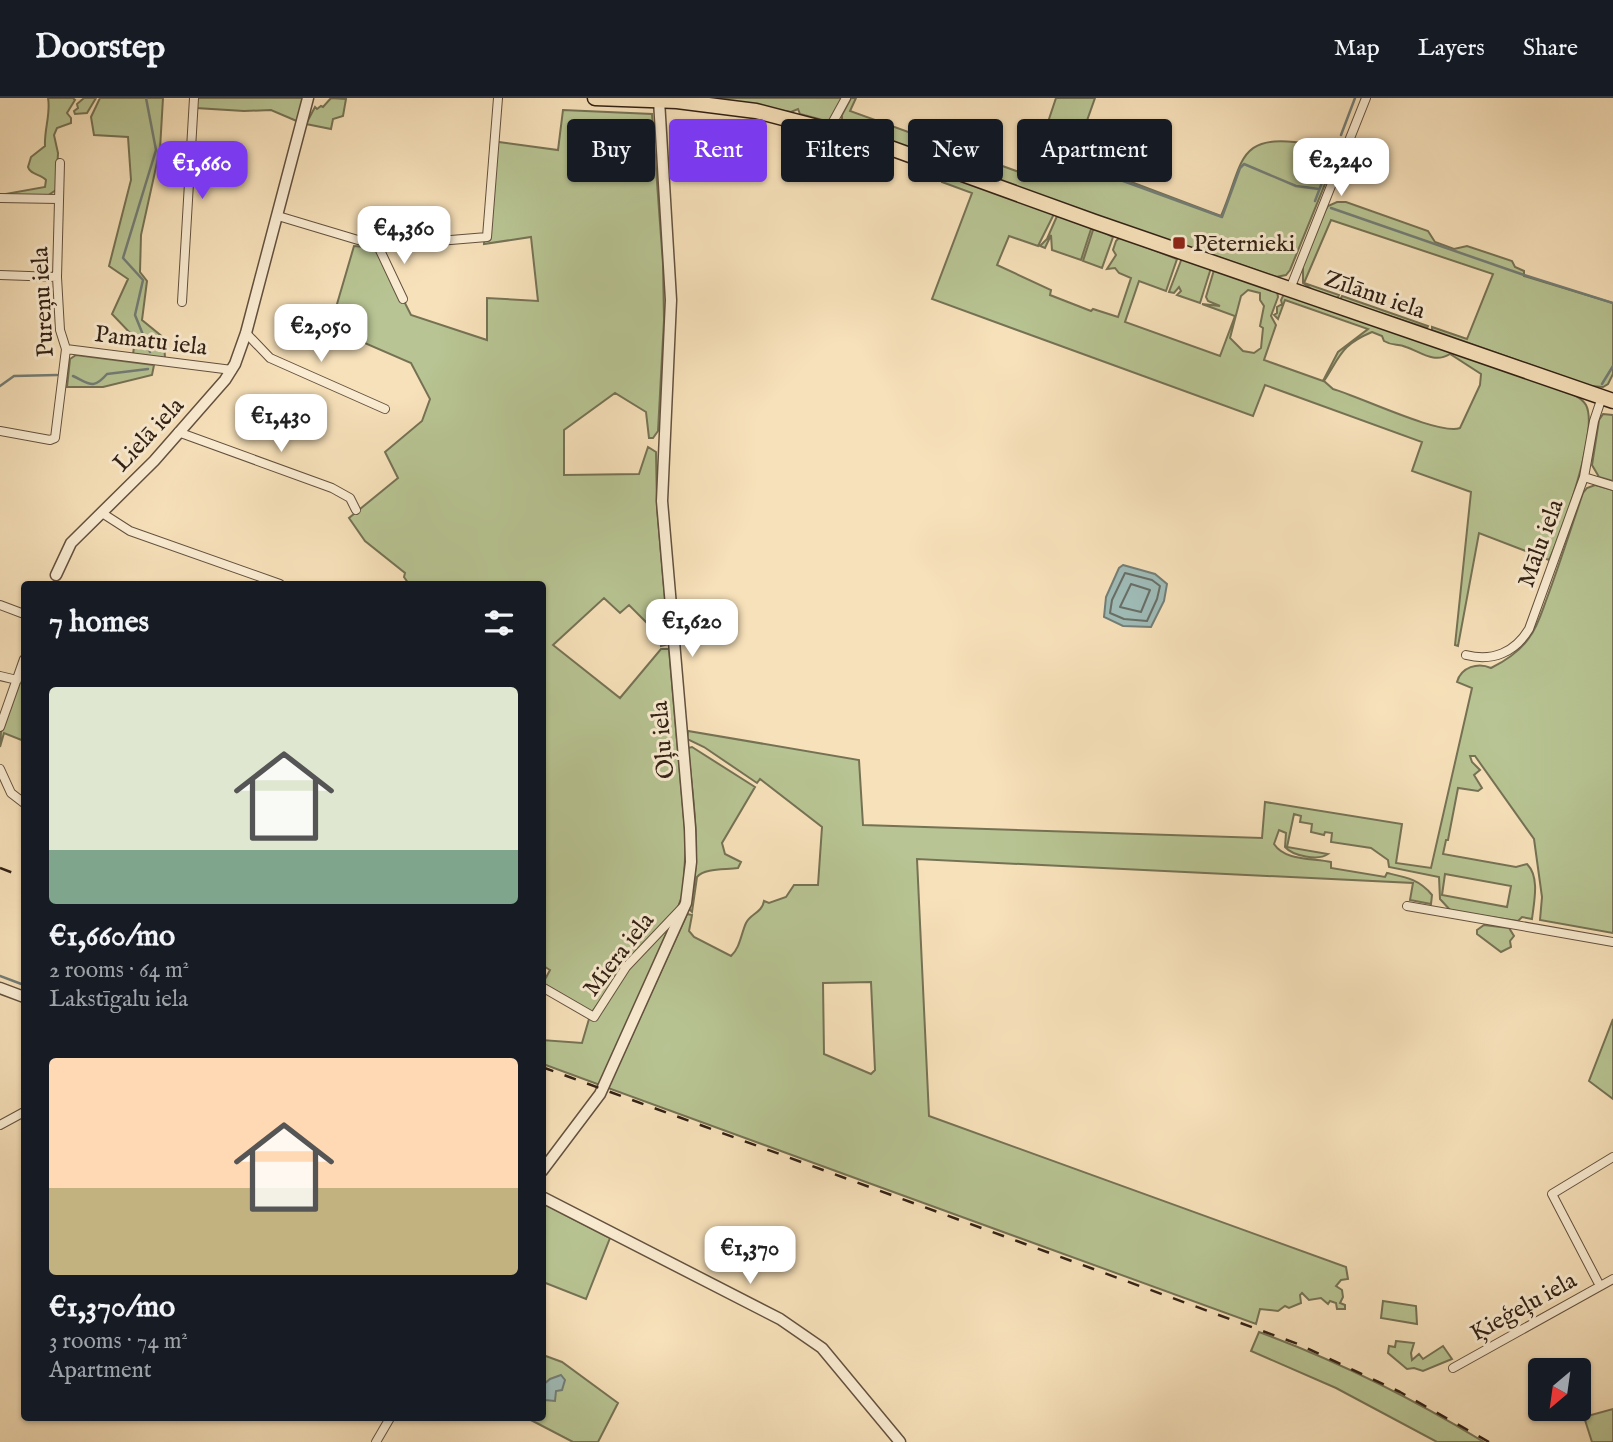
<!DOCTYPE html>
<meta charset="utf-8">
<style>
:root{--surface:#171b24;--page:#20242c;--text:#f1f3f6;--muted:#9ea1a6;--line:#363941;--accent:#7c3aed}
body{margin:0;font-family:"IM FELL English",serif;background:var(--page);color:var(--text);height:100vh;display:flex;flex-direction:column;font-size:26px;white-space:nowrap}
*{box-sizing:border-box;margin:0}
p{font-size:23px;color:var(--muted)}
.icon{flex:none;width:38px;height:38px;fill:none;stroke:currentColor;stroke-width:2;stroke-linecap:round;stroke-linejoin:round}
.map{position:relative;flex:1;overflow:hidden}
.sheet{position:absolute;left:21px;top:483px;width:525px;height:840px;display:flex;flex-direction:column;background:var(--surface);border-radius:7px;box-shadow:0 2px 5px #0004}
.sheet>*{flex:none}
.guide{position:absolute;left:567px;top:21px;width:665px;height:63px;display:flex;gap:14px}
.needle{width:46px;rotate:209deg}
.controls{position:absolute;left:1528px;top:1260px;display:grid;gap:14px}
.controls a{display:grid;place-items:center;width:63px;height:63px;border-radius:7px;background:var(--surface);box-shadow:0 2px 5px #0004;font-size:35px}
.price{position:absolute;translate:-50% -60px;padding:0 16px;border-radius:14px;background:#fff;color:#222;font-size:23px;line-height:46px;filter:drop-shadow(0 2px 4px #0008)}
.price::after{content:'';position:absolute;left:50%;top:42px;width:21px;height:16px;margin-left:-10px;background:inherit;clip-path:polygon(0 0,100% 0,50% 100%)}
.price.on{background:var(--accent);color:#fff}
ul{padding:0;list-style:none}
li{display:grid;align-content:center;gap:14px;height:371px;padding:0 28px}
li span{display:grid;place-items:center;height:217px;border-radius:7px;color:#555}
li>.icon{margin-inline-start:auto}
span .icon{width:126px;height:126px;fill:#fffc;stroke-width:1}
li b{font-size:30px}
h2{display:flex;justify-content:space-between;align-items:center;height:84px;padding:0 28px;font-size:30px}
.tag{padding:0 24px;border-radius:7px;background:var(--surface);box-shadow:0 2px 5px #0004;font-size:24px;line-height:63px}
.tag.on{background:var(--accent);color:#fff}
header{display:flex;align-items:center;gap:42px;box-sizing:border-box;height:98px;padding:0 35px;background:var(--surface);border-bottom:2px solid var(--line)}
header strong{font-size:33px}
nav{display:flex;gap:38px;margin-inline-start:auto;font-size:24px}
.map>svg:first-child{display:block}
.green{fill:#b8c493;stroke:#757254;stroke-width:2;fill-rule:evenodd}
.water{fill:#9fbcb8;stroke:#737e77;stroke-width:2}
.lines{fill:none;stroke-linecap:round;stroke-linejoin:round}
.shore{stroke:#686e66;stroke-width:2}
.stream{stroke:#737e77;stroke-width:2.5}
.minor-casing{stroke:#63513e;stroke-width:10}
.tertiary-casing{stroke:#63513e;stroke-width:13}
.trunk-casing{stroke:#322115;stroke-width:17}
.minor{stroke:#faecd2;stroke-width:8}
.tertiary{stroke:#faecd2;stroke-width:10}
.trunk{stroke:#f7e1ba;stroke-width:14}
.rail{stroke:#322115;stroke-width:2.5;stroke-dasharray:12 12;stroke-linecap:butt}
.poi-dot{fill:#8f2418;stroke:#faecd2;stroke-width:2.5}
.labels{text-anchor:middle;stroke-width:6;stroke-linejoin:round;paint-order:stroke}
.poi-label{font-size:24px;fill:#322115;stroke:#faecd2;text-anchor:start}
.street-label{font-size:24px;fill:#322115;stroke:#faecd2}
</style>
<header>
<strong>Doorstep</strong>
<nav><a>Map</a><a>Layers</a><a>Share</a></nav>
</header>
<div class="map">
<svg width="1613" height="1344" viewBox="0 0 1613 1344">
<rect width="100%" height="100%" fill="#f7e1ba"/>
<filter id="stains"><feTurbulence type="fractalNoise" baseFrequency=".00286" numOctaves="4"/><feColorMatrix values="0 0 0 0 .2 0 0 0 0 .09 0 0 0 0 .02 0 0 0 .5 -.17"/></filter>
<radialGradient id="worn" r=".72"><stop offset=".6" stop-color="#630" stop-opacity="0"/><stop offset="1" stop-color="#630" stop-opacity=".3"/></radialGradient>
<!-- green -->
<path class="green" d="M48 0H73L75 2 67 15 71 20V25L57 30 54 37 58 55 56 92 47 98 0 97 45 89 46 82C41 76 30 77 28 69L31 59 45 48C44 32 51 15 48 0Z
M84 0H96L87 15 75 16 74 13 78 10 77 6Z
M100 0H163L160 51 141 137 140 174 147 183 142 222 164 240 165 261 133 257 135 240 112 216 128 181 109 168 131 82 128 39 94 37 91 19Z
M196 0H302L303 1 299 24 271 12 244 13 196 10Z
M331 0 346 1 343 18 333 21 331 31 306 26 315 9 317 11 321 8 323 9Z
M702 0H844L830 24 800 16 798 11 791 14Z
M851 0H856L850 13 1030 78 1056 0H1095L1073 62 1221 118C1245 62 1235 34 1310 46 1321 48 1332 53 1334 64L1290 172 1286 177 1276 179 1183 147V145L1177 143 1175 145 1060 106 852 30 842 23V17Z
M563 12 652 16 663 166 664 222 658 333 653 340H649L646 314 615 295 564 332V377L639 376 648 349 656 354 657 410 669 546 661 548V539L629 507 620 515 604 500 553 547 620 600 661 551H669L686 744 683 795 678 809 625 868 592 914 543 885 550 872 542 867V486H409L404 479 405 475 365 443 349 420 398 380 385 354 422 323 430 301 411 265 330 230 354 148 377 150 411 217 487 242V200L538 203 531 139 484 146 491 43 558 52Z
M942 74 1054 116 1038 148 1009 138 997 167 1051 192 1050 197 1091 213 1093 211 1118 219 1131 180 1119 175 1115 170 1107 171 1116 157 1113 152 1116 143 1120 139 1177 161 1166 193 1139 183 1125 224 1220 258 1235 218 1202 206 1220 208 1208 203 1206 199 1214 172 1277 193 1278 199 1271 218 1276 227 1264 262 1323 283 1338 254 1368 231 1285 202 1278 221 1274 217 1277 215V209L1282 206 1281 202 1284 196 1559 291C1568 295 1581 298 1586 307 1599 332 1562 435 1549 462L1479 435 1458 548 1455 547 1471 394 1412 373 1422 344 1265 287 1253 318 932 201 972 95 942 84ZM1248 192 1260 195V202L1264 208 1260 228 1263 230 1261 250 1254 255 1243 253 1230 240 1241 198ZM1372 234 1382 238 1384 243C1394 249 1397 245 1406 249 1421 254 1434 266 1450 256L1481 276 1480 287 1460 330C1441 338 1358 298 1333 291L1324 283C1341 257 1341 247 1372 234Z
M1337 104H1346L1428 133 1435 144 1454 151 1467 148 1512 163 1515 169 1524 173V178L1613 205V276L1608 286 1603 289 1590 288 1432 232V229L1467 241 1493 176 1331 122 1304 185 1339 197 1337 201 1316 194 1303 185V166L1325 113 1328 108Z
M1057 118 1092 128 1081 162 1052 152 1051 137 1045 150 1040 148 1047 141Z
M1094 129 1113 139 1102 170 1083 163Z
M1182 160 1211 170 1200 205 1177 197 1181 193 1179 189 1174 195 1169 194Z
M1342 198 1428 228 1427 230 1340 202Z
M76 257 154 267 152 277 103 289H67L70 261Z
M1603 316 1613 317V383L1599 379 1592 367 1599 322Z
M1595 387 1613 392V835L1540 822 1542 799 1534 741 1475 658H1470L1472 664 1480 672 1474 677 1482 690 1478 693 1458 690 1448 742H1446L1443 756 1516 769 1527 766C1540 779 1534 804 1532 821L1522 819 1518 823 1451 813 1440 801 1439 779 1389 769 1388 762 1371 750 1331 744 1332 735 1325 734 1324 737 1311 734 1312 726 1300 724 1301 718 1294 716 1287 749 1328 756C1318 763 1293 758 1285 749L1286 735 1279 732 1274 746C1285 763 1312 760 1331 764V770L1385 779 1387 775C1405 779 1419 781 1432 797L1431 806 1410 802 1413 785 917 761 929 1018 1346 1169 1348 1181 1341 1182 1336 1188 1342 1192 1343 1199 1340 1205 1345 1207V1211H1337L1336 1205 1330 1203 1328 1206 1321 1200 1309 1202 1302 1195 1300 1197 1301 1205 1289 1210 1285 1208 1278 1213 1260 1211 1256 1226 608 990 687 816 692 817 689 833 694 839 731 858C740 850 741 836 746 825 750 816 762 815 764 803L769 805 786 799 794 787H818L822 729 760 681 757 685 704 649 687 641 688 633 859 662 863 727 1262 740 1265 704 1402 726 1396 765 1431 770 1472 590 1457 584C1461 569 1478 564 1491 570 1505 563 1520 553 1529 540 1538 528 1542 513 1547 500 1560 465 1571 430 1583 395L1587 390ZM1445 776 1511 788 1507 809 1442 797ZM871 884 875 972 871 976 824 956 823 885Z
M24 572V643L4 635 0 649 1 634Z
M692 649 755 689 722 745 725 756 741 764 738 770C725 772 705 770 697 779L692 814 689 811C703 759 693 703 688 650Z
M1484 827 1509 830 1514 838 1510 843 1511 849 1501 854 1477 836V832Z
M666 829 669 830 600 987 543 966 542 942 582 945 589 921H593L628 872Z
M1613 921V1001L1589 983Z
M542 1105 610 1140 586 1201 543 1184Z
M1383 1203 1416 1208 1417 1226 1381 1220Z
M1259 1234C1338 1263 1412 1300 1484 1344H1437L1336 1290 1251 1253Z
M1396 1243 1414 1245 1411 1255 1412 1262 1419 1256 1423 1261 1443 1248 1452 1261 1423 1273 1414 1270 1407 1271 1388 1255 1389 1248 1395 1249Z
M543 1257 562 1264 618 1305 598 1344H573L527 1320H542Z
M1613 1311V1344H1592L1584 1319Z"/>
<!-- water -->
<path class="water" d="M1123 467 1155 476 1167 486 1164 503 1151 529 1123 528 1104 519 1106 499 1119 470Z
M561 1277 565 1282 562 1292 556 1293 555 1303 545 1302 543 1287 550 1281Z"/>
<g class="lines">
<!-- shore -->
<path class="shore" d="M1125 475 1152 482 1160 488 1157 501 1147 523 1124 521 1110 515 1112 502Z
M1131 486 1150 492 1141 514 1120 509Z"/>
<!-- stream -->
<path class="stream" d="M146 0 156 52 123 160 143 182 135 217 150 254
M1341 37 1355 0
M1071 64 1222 119 1240 70 1244 66 1296 88 1319 91
M1315 103 1331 61
M1331 110 1524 177 1613 205
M73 278C90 286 93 292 107 276L148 271
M1602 286 1613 268
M0 288 14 278 57 277
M0 878 24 887"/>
<!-- minor casing -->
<g class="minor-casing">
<path id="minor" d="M829 31 846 0
M0 100 58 101
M278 118 378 148 487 139 498 0
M378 148 403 201
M0 177 57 179
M1290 191 1366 0
M182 204 194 0
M246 235 270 260 385 311
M66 251 232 272
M0 333 50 342 55 340 66 251 60 232 57 179 60 65
M178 334 332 390 350 400 356 412
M1584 379 1613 388
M102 415 130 433 280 486
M0 507 24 516
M1466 557C1493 564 1515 554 1529 531L1584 379 1594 323 1602 299
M0 578 17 582
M0 629 24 561
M0 671 11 695 24 705
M1407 808 1613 844
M542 889 594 919 626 869 682 810
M0 1027 24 1014
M1600 1188 1552 1096 1613 1059
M1453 1270 1613 1181
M376 1344 390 1320"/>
</g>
<!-- tertiary casing -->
<g class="tertiary-casing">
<path id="tertiary" d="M56 477 71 445 154 363 225 282 235 266 246 235 308 0
M0 890 24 899
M542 1073 600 996 686 805 691 764 690 730 662 403 671 202 659 2
M542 1099 780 1221 822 1250 900 1344"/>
</g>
<!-- trunk casing -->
<g class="trunk-casing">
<path id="trunk" d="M595 0 677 3 756 13 871 43 1095 124 1613 303"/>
</g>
<!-- minor -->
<use href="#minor" class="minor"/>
<!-- tertiary -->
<use href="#tertiary" class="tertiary"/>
<!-- trunk -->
<use href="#trunk" class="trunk"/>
<!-- rail -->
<path class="rail" d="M0 770 24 779
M542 969 1298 1246 1400 1294 1489 1344"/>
</g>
<!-- markers -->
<rect class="poi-dot" x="1172" y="138" width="14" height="14" rx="3.5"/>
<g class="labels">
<!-- poi labels -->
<g class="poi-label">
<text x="1193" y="153">Pēternieki</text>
</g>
<!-- street labels -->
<g class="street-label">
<text transform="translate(1375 196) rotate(19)" y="8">Zīlānu iela</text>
<text transform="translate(42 204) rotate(-93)" y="8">Pureņu iela</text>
<text transform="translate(151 242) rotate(7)" y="8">Pamatu iela</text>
<text transform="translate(148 336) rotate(-47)" y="8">Lielā iela</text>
<text transform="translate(1540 445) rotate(-70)" y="8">Mālu iela</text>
<text transform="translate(662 642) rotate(-95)" y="8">Oļu iela</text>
<text transform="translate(618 856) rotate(-52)" y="8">Miera iela</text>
<text transform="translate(1523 1208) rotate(-29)" y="8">Ķieģeļu iela</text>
</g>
</g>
<rect width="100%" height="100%" filter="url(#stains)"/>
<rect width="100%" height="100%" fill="url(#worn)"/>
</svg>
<div class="controls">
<a><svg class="needle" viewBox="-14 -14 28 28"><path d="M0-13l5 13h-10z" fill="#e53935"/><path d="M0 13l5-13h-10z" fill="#9ea1a6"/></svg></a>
</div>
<b class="price" style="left:1341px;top:100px">€2,240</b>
<b class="price on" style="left:202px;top:103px">€1,660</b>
<b class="price" style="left:404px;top:168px">€4,360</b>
<b class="price" style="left:321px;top:266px">€2,050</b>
<b class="price" style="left:281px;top:356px">€1,430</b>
<b class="price" style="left:692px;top:561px">€1,620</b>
<b class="price" style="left:750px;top:1188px">€1,370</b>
<div class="guide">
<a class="tag">Buy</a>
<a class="tag on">Rent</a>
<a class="tag">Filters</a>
<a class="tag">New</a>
<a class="tag">Apartment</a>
</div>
<section class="sheet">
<h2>7 homes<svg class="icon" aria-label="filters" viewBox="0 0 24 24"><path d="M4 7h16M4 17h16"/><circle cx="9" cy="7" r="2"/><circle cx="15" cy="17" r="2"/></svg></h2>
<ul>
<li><span style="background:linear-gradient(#dfe7d0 75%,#7fa58c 0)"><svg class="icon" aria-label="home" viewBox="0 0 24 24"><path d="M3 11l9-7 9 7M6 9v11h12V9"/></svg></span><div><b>€1,660/mo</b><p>2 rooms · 64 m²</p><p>Lakstīgalu iela</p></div></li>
<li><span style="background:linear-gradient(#ffd9b3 60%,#c2b280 0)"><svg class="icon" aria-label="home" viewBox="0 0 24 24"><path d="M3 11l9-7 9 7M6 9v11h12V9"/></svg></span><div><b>€1,370/mo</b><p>3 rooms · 74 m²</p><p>Apartment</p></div></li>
</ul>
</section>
</div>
